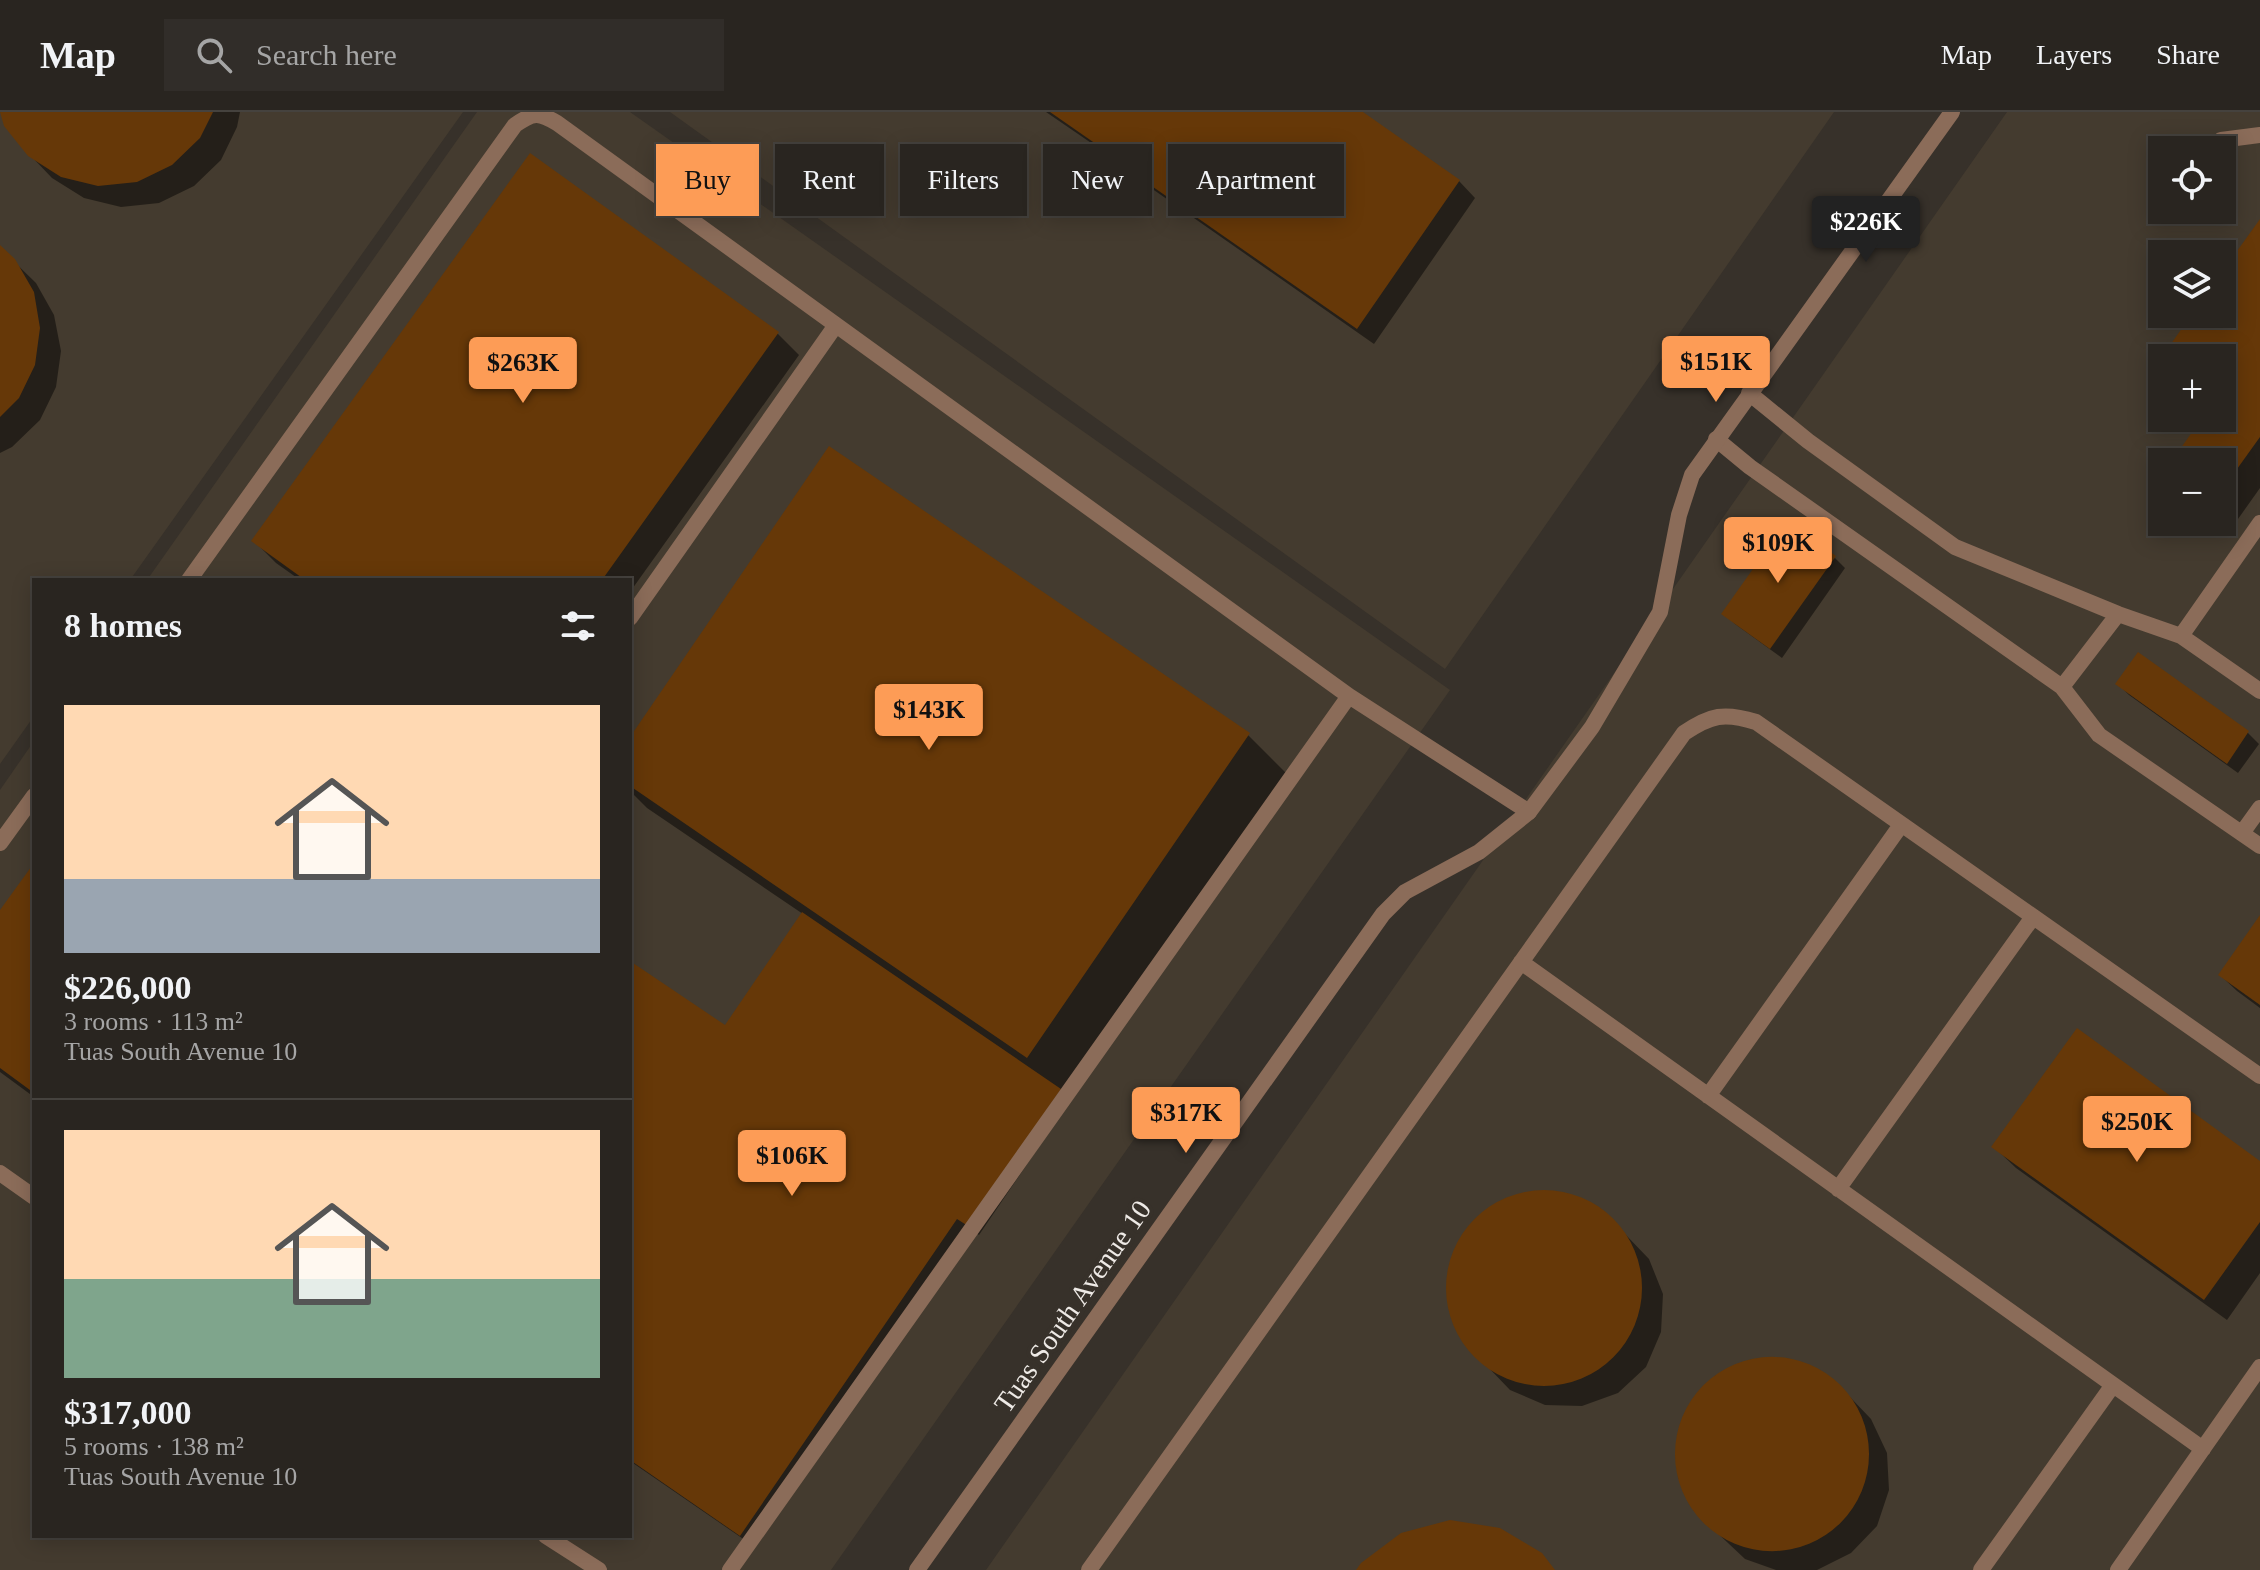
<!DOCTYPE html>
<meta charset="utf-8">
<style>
:root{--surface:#292520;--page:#312d29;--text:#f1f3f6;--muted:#a5a5a5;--line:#45423e;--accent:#fd9c56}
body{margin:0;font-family:"Times New Roman",serif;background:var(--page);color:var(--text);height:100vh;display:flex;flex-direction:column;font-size:30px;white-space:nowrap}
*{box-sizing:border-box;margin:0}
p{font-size:26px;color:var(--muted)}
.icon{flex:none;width:44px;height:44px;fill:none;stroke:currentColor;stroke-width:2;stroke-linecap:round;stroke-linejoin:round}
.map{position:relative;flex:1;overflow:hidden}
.sheet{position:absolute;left:32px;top:466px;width:600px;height:960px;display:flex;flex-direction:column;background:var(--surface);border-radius:0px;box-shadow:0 4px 20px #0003,0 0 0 2px var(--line)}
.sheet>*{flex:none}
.banner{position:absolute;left:656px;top:32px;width:760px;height:72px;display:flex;gap:16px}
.fabs{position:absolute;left:2148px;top:24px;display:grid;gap:16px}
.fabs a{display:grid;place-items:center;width:88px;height:88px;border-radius:0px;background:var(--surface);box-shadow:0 4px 20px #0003,0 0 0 2px var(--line);font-size:40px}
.price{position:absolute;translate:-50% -68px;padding:0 18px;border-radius:8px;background:var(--accent);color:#111;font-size:26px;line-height:52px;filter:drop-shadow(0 2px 4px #0008)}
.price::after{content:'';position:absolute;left:50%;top:48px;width:24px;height:18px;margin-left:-12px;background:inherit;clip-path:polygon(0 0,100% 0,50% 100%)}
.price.active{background:#222;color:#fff}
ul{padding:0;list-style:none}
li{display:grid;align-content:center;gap:16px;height:424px;padding:0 32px}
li+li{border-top:2px solid var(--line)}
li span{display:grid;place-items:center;height:248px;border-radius:0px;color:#555}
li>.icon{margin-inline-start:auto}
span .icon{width:144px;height:144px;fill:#fffc;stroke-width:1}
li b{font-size:34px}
h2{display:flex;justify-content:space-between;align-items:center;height:96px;padding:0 32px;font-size:34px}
.chip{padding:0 28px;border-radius:0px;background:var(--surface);box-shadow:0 4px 20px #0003,0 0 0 2px var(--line);font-size:28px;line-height:72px}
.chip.active{background:var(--accent);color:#111}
header{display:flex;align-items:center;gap:48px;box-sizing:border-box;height:112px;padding:0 40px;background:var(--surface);border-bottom:2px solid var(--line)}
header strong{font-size:38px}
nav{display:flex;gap:44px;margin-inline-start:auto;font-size:28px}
.search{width:560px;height:72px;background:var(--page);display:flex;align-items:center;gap:20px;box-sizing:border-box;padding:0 28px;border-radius:0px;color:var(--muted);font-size:30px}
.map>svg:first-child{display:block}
.built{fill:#443b2f;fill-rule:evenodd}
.shadow{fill:#0007}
.building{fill:#663808}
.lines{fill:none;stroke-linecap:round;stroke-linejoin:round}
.lane{stroke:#8b6c59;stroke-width:16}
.street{stroke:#8b6c59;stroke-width:16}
.labels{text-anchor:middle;stroke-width:8;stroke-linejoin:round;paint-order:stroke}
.street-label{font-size:28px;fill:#eeeae6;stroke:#37312a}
</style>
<header>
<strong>Map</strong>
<div class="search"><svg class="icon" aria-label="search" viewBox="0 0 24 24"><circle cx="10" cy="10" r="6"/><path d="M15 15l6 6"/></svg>Search here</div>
<nav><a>Map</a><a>Layers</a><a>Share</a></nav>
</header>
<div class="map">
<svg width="2260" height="1458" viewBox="0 0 2260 1458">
<rect width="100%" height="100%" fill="#37312a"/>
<!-- built -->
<path class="built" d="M0 0H463L130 468H34V604L0 652Z
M477 0H630L1450 578 831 1458H0V678L34 629V1424H630V468H147Z
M670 0H1834L1445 557Z
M2007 0H2260V1458H986ZM2162 38H2222V98H2162ZM2162 142H2222V202H2162ZM2162 246H2222V306H2162ZM2162 350H2222V410H2162Z"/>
<!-- shadow -->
<path class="shadow" d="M2 0H240L237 15 221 48 194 74 159 91 121 95 84 86 52 66 30 43Z
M1046 0H1360L1459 69 1475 86 1374 232 1151 76 1138 93 1102 67 1085 51 1097 35Z
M530 44 778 222 799 243 630 480V468H300L276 451 254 429Z
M2260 110V376L2238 407 2222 396V350H2173L2204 306H2222V246H2164L2195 202H2222V164Z
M0 136 36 171 54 203 61 239 56 275 40 308 12 335 0 341Z
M1835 446 1845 456 1782 546 1735 512 1724 501Z
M2139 543 2248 621 2259 632 2238 661 2129 583 2118 572Z
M1248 623 1286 661 1070 989 979 1123 969 1116 752 1433 630 1349V851L725 916 803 802 647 696 630 679V628Z
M34 754V985L0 960V802Z
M2260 806V896L2237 879 2220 863Z
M1994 1035 2260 1051V1161L2227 1208 2016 1056Z
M1529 1080 1566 1081 1601 1097 1649 1147 1663 1182 1661 1220 1646 1255 1618 1281 1582 1294 1545 1293 1510 1278 1462 1228 1449 1192 1450 1154 1466 1119 1493 1094Z
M1786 1246 1821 1259 1849 1284 1871 1307 1887 1341 1889 1378 1877 1414 1851 1441 1817 1458H1776L1745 1447 1694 1399 1678 1365 1677 1328 1690 1292 1715 1264 1749 1248Z"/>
<!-- building -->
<path class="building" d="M0 0H213L200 26 172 53 137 70 98 74 61 65 28 44 4 14Z
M1050 0H1363L1460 68 1357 217 1133 61 1121 78 1083 51 1096 32Z
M530 41 779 220 602 468H305L251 429Z
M2260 107V325L2222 378V350H2171L2202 306H2222V246H2162V262L2154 256 2192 202H2222V160Z
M0 133 15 147 34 180 40 216 35 253 19 286 0 305Z
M829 334 1250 621 1027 946 630 674V625Z
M1787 409 1836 444 1770 537 1721 502Z
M2138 540 2249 619 2227 652 2115 572Z
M34 751V981L0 956V798Z
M802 800 1061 977 968 1114 957 1107 740 1424 630 1348V849L725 913Z
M2260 803V893L2218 863Z
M2077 916 2260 1049V1110L2204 1188 1991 1035Z
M1446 1176a98 98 0 1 1 196 0a98 98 0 1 1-196 0Z
M1675 1342a97 97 0 1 1 194 0a97 97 0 1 1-194 0Z
M1450 1408 1500 1416 1542 1441 1555 1458H1356L1361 1451 1401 1421Z"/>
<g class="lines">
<!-- lane -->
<path class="lane" d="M2221 28 2260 23
M1749 281 1808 329 1955 435 2118 502 2181 524 2260 579
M1716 327 1750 355 2062 575 2099 623 2260 734
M189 468 515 13C534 0 538 0 557 11L1349 584 1529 700
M630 506 836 213
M2181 524 2260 411
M2062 575 2118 502
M2242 721 2260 696
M0 731 34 684
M1521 850 2203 1337
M1708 984 1901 713
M0 1061 34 1085
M1838 1077 2033 805
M546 1424 599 1458
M730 1458 1349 584
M1089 1458 1684 621C1711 603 1724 600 1756 610L2260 964
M1981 1458 2113 1273
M2118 1458 2260 1255"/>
<!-- street -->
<path class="street" d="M917 1458 1383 802 1405 780 1479 740 1529 700 1592 615 1660 500 1679 403 1692 363 1952 0"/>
</g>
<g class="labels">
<!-- street labels -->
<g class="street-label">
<text transform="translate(1072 1194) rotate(-55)" y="10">Tuas South Avenue 10</text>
</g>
</g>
</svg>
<div class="fabs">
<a><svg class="icon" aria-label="locate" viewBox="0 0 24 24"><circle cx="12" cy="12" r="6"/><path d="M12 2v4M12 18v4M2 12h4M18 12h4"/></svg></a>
<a><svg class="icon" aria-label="layers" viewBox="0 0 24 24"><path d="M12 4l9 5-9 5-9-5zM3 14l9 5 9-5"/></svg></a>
<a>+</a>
<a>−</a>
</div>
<b class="price active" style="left:1866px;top:152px">$226K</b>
<b class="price" style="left:1716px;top:292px">$151K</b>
<b class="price" style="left:523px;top:293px">$263K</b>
<b class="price" style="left:1778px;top:473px">$109K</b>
<b class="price" style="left:929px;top:640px">$143K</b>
<b class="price" style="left:1186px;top:1043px">$317K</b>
<b class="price" style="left:2137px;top:1052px">$250K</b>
<b class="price" style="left:792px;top:1086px">$106K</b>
<div class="banner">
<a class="chip active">Buy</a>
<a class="chip">Rent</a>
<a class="chip">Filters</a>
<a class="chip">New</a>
<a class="chip">Apartment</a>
</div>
<section class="sheet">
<h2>8 homes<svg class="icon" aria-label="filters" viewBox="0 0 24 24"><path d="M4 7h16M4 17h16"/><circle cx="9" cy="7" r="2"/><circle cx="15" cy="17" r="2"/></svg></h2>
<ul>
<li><span style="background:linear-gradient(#ffd9b3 70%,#9aa5b1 0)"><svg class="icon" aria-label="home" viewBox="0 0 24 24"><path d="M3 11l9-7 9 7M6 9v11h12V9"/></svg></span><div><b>$226,000</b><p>3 rooms · 113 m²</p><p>Tuas South Avenue 10</p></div></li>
<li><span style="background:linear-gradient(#ffd9b3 60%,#7fa58c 0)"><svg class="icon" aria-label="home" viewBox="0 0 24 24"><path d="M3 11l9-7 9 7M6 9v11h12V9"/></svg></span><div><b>$317,000</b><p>5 rooms · 138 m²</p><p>Tuas South Avenue 10</p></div></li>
</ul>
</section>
</div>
